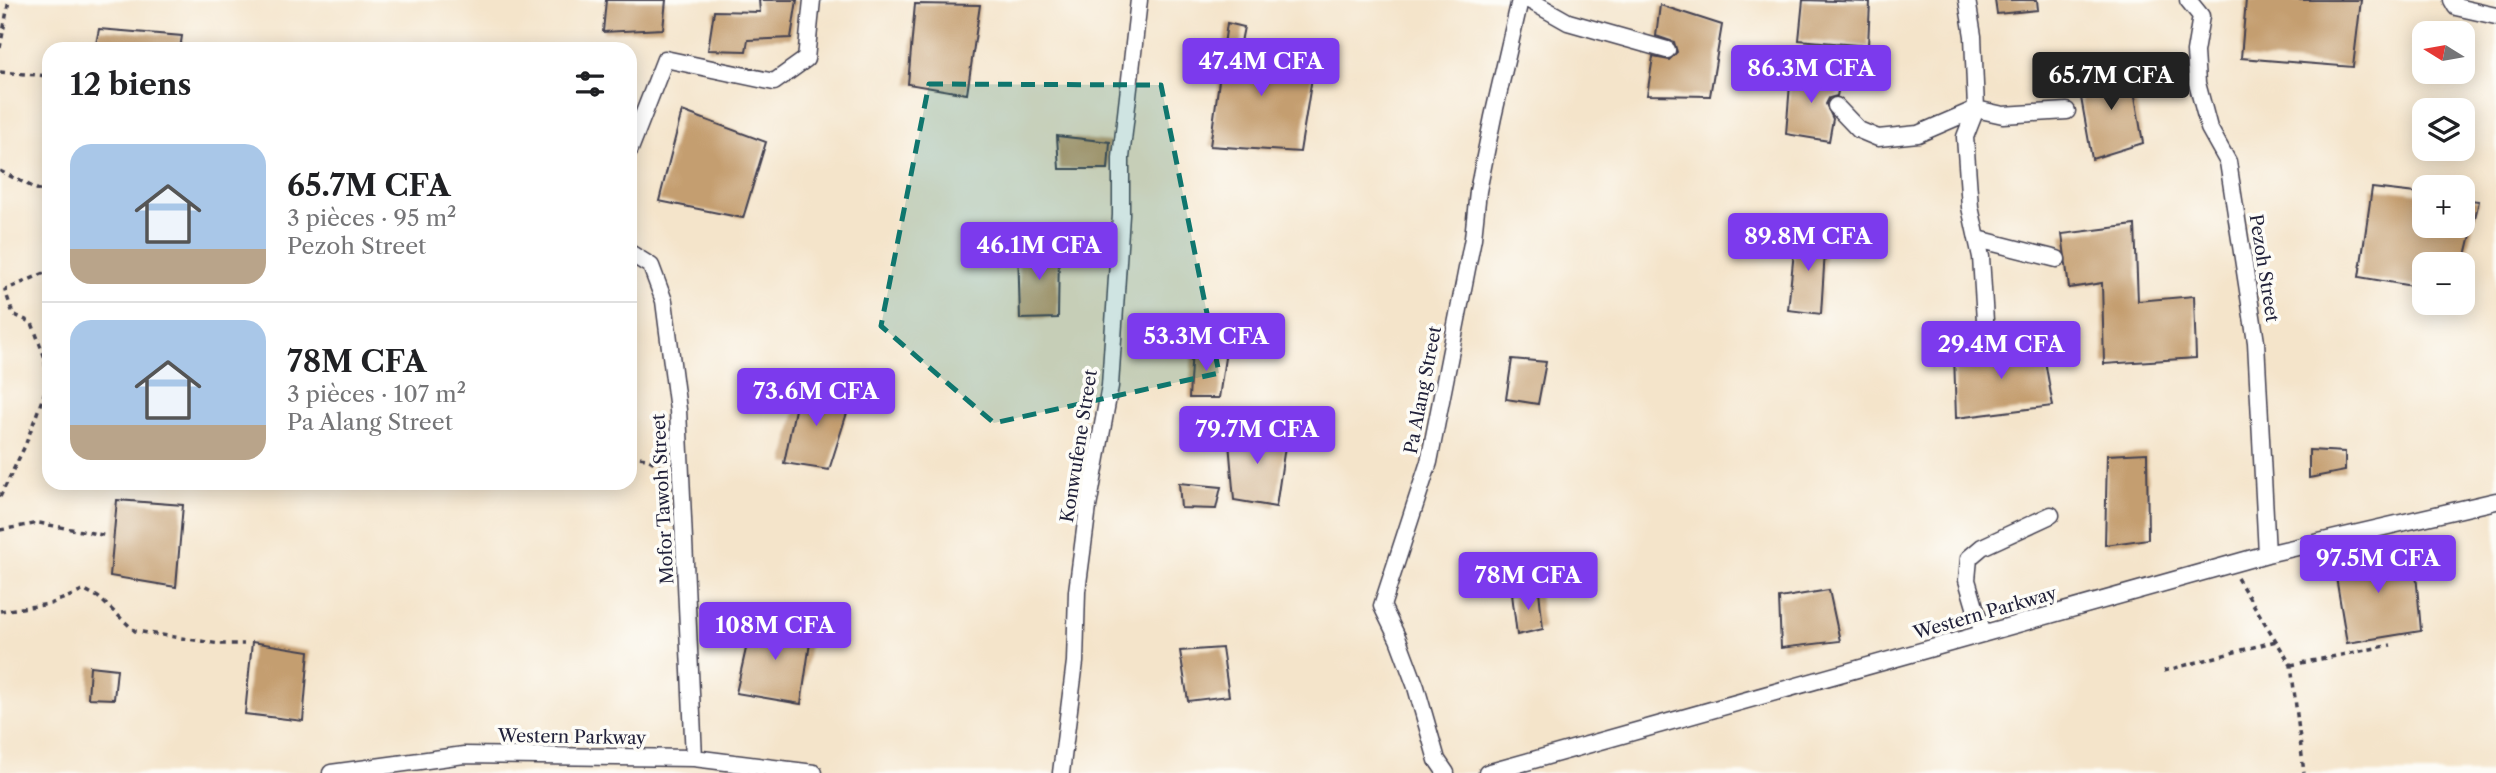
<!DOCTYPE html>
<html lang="fr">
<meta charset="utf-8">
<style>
:root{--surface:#fff;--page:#f2f2f2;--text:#202124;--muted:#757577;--line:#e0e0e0;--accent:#7c3aed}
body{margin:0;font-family:"Libre Caslon Text",serif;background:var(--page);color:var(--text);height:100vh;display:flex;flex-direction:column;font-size:26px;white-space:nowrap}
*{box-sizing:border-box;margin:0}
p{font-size:23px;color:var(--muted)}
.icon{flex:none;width:38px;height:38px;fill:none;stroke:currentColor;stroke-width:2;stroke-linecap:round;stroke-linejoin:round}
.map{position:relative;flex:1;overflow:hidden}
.sheet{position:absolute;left:42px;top:42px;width:595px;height:448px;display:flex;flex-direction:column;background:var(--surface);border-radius:21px;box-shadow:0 4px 18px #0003}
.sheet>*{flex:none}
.needle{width:46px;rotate:281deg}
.buttons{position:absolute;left:2412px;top:21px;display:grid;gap:14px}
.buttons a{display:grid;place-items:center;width:63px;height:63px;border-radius:14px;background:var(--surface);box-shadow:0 4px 18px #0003;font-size:35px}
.price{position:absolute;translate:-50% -60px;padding:0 16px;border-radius:7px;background:var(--accent);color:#fff;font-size:23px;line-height:46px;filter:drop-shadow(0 2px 4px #0008)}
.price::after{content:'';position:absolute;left:50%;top:42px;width:21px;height:16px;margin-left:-10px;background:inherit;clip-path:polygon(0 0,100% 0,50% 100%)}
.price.current{background:#222;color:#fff}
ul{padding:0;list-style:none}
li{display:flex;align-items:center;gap:21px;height:175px;padding:0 28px}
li+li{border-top:2px solid var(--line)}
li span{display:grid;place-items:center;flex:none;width:196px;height:140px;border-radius:21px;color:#555}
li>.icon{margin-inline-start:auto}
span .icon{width:84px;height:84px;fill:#fffc;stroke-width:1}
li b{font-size:30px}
h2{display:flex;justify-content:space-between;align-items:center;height:84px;padding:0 28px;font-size:30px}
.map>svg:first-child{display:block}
.building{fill:#c49e6f}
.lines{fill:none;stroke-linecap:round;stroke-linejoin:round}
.street-casing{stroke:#423f50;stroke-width:19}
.path{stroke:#423f50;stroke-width:3.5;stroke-dasharray:5 5;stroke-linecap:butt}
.street{stroke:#fff;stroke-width:16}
.marked{fill:#0f766e;fill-opacity:0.2;stroke:#0f766e;stroke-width:5;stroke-dasharray:14 9;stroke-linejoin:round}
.labels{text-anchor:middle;stroke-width:7;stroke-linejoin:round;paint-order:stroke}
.street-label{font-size:18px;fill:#22223b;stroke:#fdfcf7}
</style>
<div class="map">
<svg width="2496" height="773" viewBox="0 0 2496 773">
<rect width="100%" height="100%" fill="#fdfcf7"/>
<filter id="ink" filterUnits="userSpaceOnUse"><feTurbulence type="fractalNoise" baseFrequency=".0143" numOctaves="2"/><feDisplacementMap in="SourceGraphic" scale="14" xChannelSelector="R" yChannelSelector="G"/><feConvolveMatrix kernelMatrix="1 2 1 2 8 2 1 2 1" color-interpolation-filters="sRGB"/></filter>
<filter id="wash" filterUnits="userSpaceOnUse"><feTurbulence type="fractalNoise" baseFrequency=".00686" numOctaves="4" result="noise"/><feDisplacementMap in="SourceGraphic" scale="28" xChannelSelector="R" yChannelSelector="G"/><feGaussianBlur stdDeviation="1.57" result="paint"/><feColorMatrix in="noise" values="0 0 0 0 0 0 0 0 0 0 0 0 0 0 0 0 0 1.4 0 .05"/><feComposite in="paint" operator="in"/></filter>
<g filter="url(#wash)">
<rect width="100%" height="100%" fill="#f4e4ca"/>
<g id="blocks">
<!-- building -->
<path class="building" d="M606 0H666L663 29 603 32Z
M759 0H797L791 38 748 40 746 51 708 50 714 11 760 12Z
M1803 0 1870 2 1868 46 1799 40Z
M1995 0H2037L2038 10 1997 14Z
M2246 0H2361L2353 67 2241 58Z
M915 4 980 5 967 94 908 84Z
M1660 5 1722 25 1710 96 1647 95 1653 57 1669 60 1677 52 1674 42 1656 36Z
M1227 23 1244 27 1240 47 1315 59 1300 152 1210 146Z
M99 29 182 36 180 49H95Z
M2130 67 2143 143 2092 159 2078 81Z
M1791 72 1841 77 1837 96 1829 98 1826 104 1833 119 1829 141 1786 134Z
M682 111 766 142 743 218 659 201Z
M1057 136 1110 142 1108 169H1059Z
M2372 188 2424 194V226H2462V199L2479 201 2464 264H2424V288L2359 277Z
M2135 225 2138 301 2194 296 2196 358 2104 364 2102 283 2069 288 2062 234Z
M1796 232 1826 235 1821 314 1788 310Z
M1018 246 1059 248 1058 318 1020 319Z
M2042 344 2053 406 1956 418 1954 354Z
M1192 348 1226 351 1219 398H1189Z
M1512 359 1546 362 1538 404 1506 399Z
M800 385 852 397 829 470 784 463Z
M1228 431 1287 433 1276 507 1234 500Z
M2309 450 2345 452V471L2309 478Z
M2147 453 2148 539 2105 545 2107 455Z
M1179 483 1221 487 1216 509 1181 508Z
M117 500 183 505 176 587 110 576Z
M2414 551 2421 631 2347 643 2333 559Z
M1829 590 1840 641 1781 648 1779 598Z
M1539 591 1543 629 1517 635 1512 594Z
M753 618 812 629 801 704 736 693Z
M252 642 309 651 303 721 245 714Z
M1222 648 1229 696 1188 701 1180 651Z
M90 666 117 669 114 699 88 698Z"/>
</g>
</g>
<g filter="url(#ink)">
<use href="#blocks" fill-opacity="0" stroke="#423f50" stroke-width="2"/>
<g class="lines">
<!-- street casing -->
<g class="street-casing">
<path id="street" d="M1529 0 1568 22 1667 50
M1967 0 1973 36 1976 109 1965 137 1970 207 1981 257 1986 337
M2188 0 2201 16 2195 52 2197 83 2209 128 2228 162 2256 342 2267 554
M2452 0 2456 7 2496 16
M1836 106 1859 130 1878 138 1918 134 1976 109 2003 115 2067 111
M630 149 665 59 774 82 806 59 812 0
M1978 239 2057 259
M630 253 651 266 664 301 678 410 694 758
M1983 634 1967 580 1969 558 1982 547 2051 515
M331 773 464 755 694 758 814 773
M1061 773 1075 662 1077 591 1088 507 1110 386 1121 215V158L1139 0
M1446 773 1437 760 1416 687 1398 639 1382 606 1429 462 1473 238 1478 191 1493 117 1520 0
M1487 773 2267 554 2496 501"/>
</g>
<!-- path -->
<path class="path" d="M0 48 9 0
M0 72 49 76
M0 171 49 195
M630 456 646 458 661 467
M0 497 25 446 47 386 45 358 32 323 13 314 5 290 49 271
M0 530 39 523 108 536
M2237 578 2291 665 2304 773
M0 611 50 604 85 590 98 597 135 631 220 644H244
M2291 665 2391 645
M2164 671 2276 641"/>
<!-- street -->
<use href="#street" class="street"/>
</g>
</g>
<!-- marked area -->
<path class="marked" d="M929 84 1161 85 1219 373 994 423 881 326Z"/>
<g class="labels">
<!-- street labels -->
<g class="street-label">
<text transform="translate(2264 268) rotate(81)" y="6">Pezoh Street</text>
<text transform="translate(1423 390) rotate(-79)" y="6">Pa Alang Street</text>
<text transform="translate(1079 446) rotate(-81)" y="6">Konwufene Street</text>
<text transform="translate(663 499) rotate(-93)" y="6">Mofor Tawoh Street</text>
<text transform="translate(1985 613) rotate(-16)" y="6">Western Parkway</text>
<text transform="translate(572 737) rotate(1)" y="6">Western Parkway</text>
</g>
</g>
</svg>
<div class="buttons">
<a><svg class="needle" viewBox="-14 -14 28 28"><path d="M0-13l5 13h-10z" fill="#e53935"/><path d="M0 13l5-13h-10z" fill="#757577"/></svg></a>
<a><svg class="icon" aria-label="layers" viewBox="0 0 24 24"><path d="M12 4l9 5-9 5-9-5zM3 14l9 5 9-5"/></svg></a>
<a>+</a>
<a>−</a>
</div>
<b class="price" style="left:1261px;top:98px">47.4M CFA</b>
<b class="price" style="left:1811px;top:105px">86.3M CFA</b>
<b class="price current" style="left:2111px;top:112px">65.7M CFA</b>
<b class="price" style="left:1808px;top:273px">89.8M CFA</b>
<b class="price" style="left:1039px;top:282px">46.1M CFA</b>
<b class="price" style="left:1206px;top:373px">53.3M CFA</b>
<b class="price" style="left:2001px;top:381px">29.4M CFA</b>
<b class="price" style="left:816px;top:428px">73.6M CFA</b>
<b class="price" style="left:1257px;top:466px">79.7M CFA</b>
<b class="price" style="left:2378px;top:595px">97.5M CFA</b>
<b class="price" style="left:1528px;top:612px">78M CFA</b>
<b class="price" style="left:775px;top:662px">108M CFA</b>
<section class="sheet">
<h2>12 biens<svg class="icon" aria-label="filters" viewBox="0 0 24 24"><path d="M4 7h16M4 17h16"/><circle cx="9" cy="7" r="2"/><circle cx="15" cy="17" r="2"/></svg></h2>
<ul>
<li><span style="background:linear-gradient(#a9c7e8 75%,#b9a48a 0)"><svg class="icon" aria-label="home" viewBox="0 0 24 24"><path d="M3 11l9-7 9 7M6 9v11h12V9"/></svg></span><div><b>65.7M CFA</b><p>3 pièces · 95 m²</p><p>Pezoh Street</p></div></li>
<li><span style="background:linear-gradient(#a9c7e8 75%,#b9a48a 0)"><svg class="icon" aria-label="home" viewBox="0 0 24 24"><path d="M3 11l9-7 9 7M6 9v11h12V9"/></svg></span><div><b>78M CFA</b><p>3 pièces · 107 m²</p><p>Pa Alang Street</p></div></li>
</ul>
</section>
</div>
